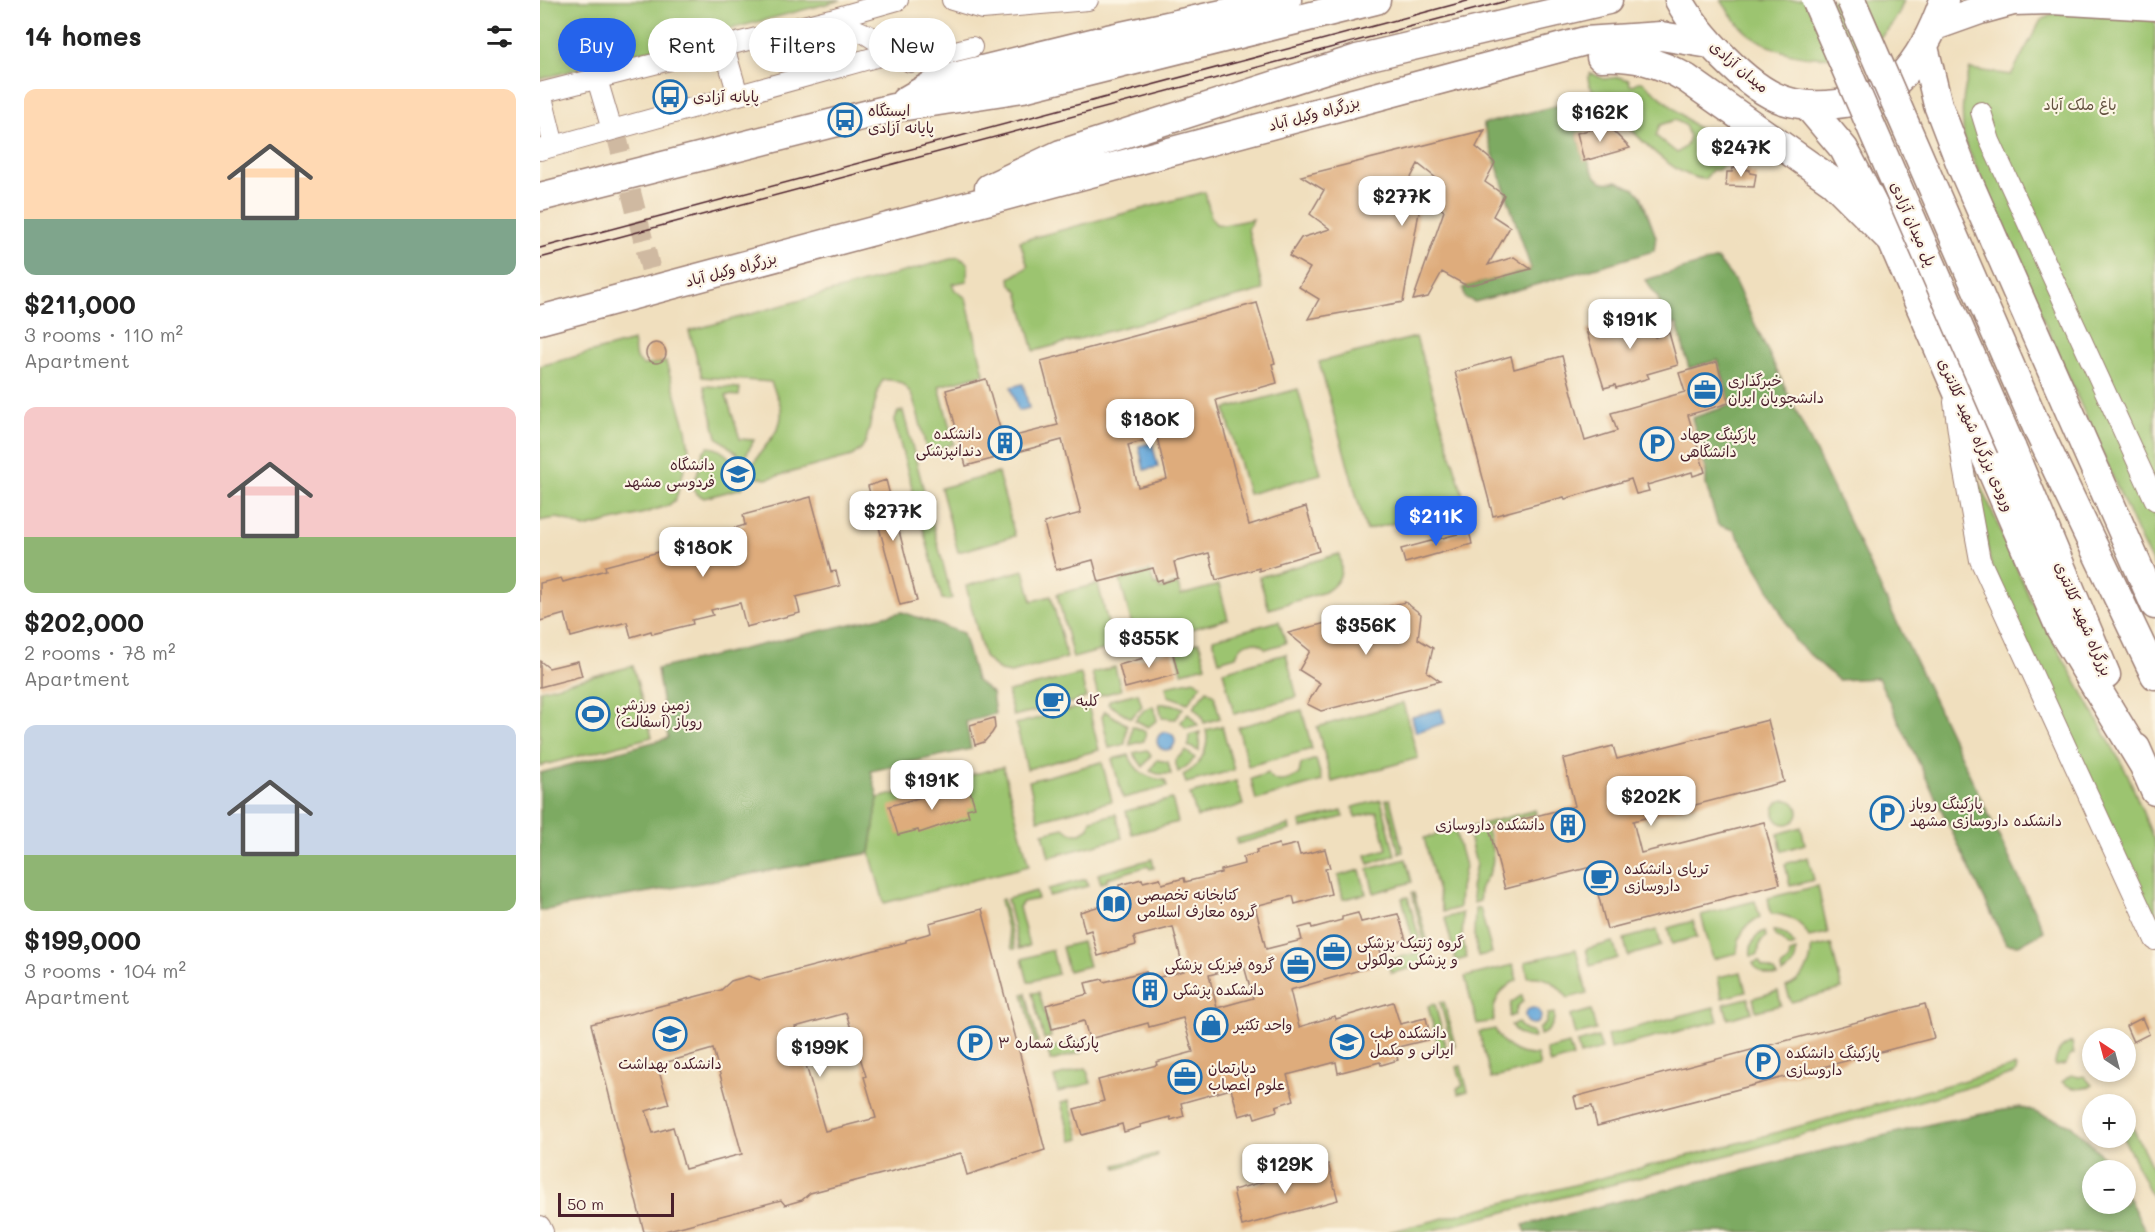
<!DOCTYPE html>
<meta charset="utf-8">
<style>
:root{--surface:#fff;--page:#f6f6f6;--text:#222;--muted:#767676;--accent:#2563eb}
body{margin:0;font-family:Mali,"Playpen Sans Arabic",sans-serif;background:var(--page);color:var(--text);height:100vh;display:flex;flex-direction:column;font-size:22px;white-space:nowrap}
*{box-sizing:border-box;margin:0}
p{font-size:20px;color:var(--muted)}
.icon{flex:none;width:33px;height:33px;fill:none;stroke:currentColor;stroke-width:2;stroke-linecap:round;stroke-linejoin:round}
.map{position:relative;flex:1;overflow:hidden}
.side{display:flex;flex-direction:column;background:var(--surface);width:540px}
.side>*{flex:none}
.guide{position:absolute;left:18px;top:18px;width:570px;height:54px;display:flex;gap:12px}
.needle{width:39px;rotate:324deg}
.tools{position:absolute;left:1542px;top:1028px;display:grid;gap:12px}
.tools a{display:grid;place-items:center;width:54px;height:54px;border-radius:50%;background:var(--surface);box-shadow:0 3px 9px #0003;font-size:30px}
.scale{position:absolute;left:18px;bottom:15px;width:116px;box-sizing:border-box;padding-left:6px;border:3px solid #4a1f2b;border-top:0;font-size:16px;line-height:21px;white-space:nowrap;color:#4a1f2b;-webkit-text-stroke:4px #fcf5e5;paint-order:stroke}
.price{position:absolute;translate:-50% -51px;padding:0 14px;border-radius:12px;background:#fff;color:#222;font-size:20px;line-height:39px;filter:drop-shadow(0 2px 3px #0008)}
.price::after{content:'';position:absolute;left:50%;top:36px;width:18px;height:14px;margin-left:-9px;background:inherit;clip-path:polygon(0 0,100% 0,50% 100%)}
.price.on{background:var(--accent);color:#fff}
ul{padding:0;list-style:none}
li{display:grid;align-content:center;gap:12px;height:318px;padding:0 24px}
li span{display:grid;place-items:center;height:186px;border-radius:12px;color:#555}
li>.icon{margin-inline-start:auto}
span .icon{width:108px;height:108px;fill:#fffc;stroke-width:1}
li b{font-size:26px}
h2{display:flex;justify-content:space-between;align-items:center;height:72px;padding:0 24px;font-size:26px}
.chip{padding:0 21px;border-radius:27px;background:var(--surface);box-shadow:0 3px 9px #0003;font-size:21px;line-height:54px}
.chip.on{background:var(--accent);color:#fff}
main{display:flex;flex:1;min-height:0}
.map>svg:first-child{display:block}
.green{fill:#9cc46f;stroke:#73724d;stroke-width:1.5;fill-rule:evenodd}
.forest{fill:#7daa62;stroke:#646446;stroke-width:1.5}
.water{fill:#66a8da;stroke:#586482;stroke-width:1.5}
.building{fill:#deac7c;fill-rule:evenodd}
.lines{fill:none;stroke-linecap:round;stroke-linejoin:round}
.minor-tunnel{stroke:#cfb9a1;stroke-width:20;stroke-dasharray:20 10;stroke-linecap:butt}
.minor-casing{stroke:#9d7f74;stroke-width:22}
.highway-casing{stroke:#9d7f74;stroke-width:31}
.minor{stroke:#fff;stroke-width:20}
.highway{stroke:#fff;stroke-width:28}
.tram{stroke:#4a1f2b;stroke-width:1.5}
.highway-bridge-casing{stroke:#9d7f74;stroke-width:31;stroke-linecap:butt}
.highway-bridge{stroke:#fff;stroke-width:28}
.labels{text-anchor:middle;stroke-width:4.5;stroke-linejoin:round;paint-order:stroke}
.street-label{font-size:15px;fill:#4a1f2b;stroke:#fcf5e5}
.poi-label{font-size:15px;fill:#4a1f2b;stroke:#fcf5e5;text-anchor:start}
.park-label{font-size:15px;fill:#63513f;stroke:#fcf5e5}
</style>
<main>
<section class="side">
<h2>14 homes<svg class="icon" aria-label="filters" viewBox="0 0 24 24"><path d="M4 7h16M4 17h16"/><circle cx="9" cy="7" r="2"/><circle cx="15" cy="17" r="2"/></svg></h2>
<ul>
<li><span style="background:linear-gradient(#ffd9b3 70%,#7fa58c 0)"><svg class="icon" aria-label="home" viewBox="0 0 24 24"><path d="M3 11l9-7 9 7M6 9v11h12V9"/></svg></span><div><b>$211,000</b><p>3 rooms · 110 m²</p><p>Apartment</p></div></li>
<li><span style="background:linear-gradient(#f6c9c9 70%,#8fb573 0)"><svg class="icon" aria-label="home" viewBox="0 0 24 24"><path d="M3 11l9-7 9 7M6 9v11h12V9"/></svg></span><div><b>$202,000</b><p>2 rooms · 78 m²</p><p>Apartment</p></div></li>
<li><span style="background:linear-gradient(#c9d6e8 70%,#8fb573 0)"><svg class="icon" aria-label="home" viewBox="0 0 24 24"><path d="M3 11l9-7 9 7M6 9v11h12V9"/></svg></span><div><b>$199,000</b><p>3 rooms · 104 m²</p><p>Apartment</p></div></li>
</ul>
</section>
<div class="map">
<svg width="1615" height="1232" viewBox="0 0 1615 1232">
<rect width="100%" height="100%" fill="#fcf5e5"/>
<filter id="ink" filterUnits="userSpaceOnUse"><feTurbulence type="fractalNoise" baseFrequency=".0167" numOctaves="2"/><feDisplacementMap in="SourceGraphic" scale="12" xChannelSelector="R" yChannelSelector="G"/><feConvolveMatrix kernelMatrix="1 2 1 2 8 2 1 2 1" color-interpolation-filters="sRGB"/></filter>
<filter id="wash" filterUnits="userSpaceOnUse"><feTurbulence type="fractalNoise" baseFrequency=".008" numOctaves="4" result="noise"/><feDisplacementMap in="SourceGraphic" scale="24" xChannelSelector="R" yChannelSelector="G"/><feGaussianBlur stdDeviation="1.35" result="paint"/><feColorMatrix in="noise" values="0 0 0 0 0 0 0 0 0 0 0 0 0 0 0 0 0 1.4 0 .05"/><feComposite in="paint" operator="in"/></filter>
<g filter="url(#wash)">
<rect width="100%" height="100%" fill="#f0dfbe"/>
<!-- green -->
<path class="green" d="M0 0H301L0 79Z
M1181 0H1364C1343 67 1261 71 1210 35 1198 26 1189 12 1181 0Z
M1519 11 1615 15V568L1600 539 1424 140C1421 112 1422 95 1430 69L1471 75 1501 20Z
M1051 73 1064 79 1079 77 1089 80 1090 85H1093L1098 82H1103L1156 127 1187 140 1186 143 1196 149V156L1178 170H1172L1165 179C1138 179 1103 142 1085 123 1075 113 1047 92 1048 77ZM1135 120 1145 125 1149 136 1146 146 1137 153 1116 136 1120 125Z
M665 192 671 217 676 224 684 225 713 219 708 229 723 290 494 351 480 299 478 291 471 285 470 278 488 267 480 241Z
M418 257 428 263 427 281 412 284 415 290 426 298 444 374 399 386 414 444 387 452C383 437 377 402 369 391 363 382 353 379 343 380L339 387 326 441 321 449 312 456 226 479 216 477 212 467C220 447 244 433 241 409 240 400 234 391 231 382L162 377 149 331Z
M876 337 926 505 826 530 779 362Z
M93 341 96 359 103 365 126 362 146 429 149 450 136 499 129 505 105 513 44 528C23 520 25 515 0 521V366Z
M164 386 200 388 199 396 186 395 200 439 214 440 204 459 177 437Z
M758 389 781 474 708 494 685 409Z
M363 411 412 598 408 600 402 599 354 421 358 412Z
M168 447C184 446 200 469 206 482L202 488 164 498 157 494 153 489 163 452Z
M1434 469 1490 599 1588 775 1615 843V929L1450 562Z
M458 473 475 536 418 552 401 488Z
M799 554C804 572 801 582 785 592L729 609 719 577Z
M484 570 492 601 511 596 527 658 471 673 460 671 444 657 426 586Z
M610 571 614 585 618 584 620 589 638 584 641 595 679 585 688 619 597 644 580 580Z
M558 584 574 647 533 658 517 594Z
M739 621 746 643 726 649C715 637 701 641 696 656L679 661 673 639Z
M659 642 666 666 642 672 636 648Z
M746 654 757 697 694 714 683 671Z
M93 666 112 737 0 766V690Z
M575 667 581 690 558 696 552 673Z
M541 674 546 698 529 703C523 690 509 691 500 701L499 710 473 716 468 692Z
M654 680 661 685 648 703 628 696 626 686Z
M667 690 674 695 680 718 664 723 661 715 653 707Z
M598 693 602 706 591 718 568 704 570 700Z
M863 703 878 758 792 782 777 727Z
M619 704H632L643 708 636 719 622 718Z
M548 705 559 750 487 769 476 724Z
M613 706 617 720 608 727 595 720 604 710Z
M762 710 772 749 708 766 698 727Z
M565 711 587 725 585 744 569 748 562 717Z
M648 713 658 725 646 728 641 722Z
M592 726 606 732 604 741 590 745Z
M682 726 694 770 646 783 643 775C660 767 670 748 666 730Z
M660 732 659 751 648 746 649 735Z
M607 750 611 756 603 767 593 753Z
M646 751 655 758 647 766 638 772 635 760Z
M589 755C595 772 608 779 625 780L627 787 583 798 572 759Z
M776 759 782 781 716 800 711 779 728 773C735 786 749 781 759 774L761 764Z
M617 760 628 762 631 774H618L610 771Z
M562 762 572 801 498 820 489 781Z
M463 767 489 866 344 903 330 853 338 798Z
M696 781 703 805 657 817 650 794Z
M632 799 638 822 592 834 586 811Z
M850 799 863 852 859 853 846 800Z
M841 800 855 855 829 864 826 855 847 849 837 812 815 817 813 807Z
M1234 812a12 12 0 1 1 24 0a12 12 0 1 1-24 0Z
M995 810 996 814 946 827C949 839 955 854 952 866 948 881 937 883 940 901L934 903 931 888 936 864 927 828Z
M802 811 803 817 762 828 760 822Z
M576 814 582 838 509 857 503 833 524 828 531 833H541L549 828 551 820Z
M749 825 750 830 697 844 696 839Z
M1261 827 1265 844 1242 851 1238 834Z
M915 830 925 866 920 888 919 908 903 912 884 838Z
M1268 857 1274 880 1250 886 1245 864Z
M612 859 614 868 610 869 608 866 567 878V881L561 883 558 874Z
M866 859 872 882 834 893 828 869Z
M820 870 826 894 803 899 798 876Z
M546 879 548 886 509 896 508 889Z
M1278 886 1288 933 1269 937C1262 922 1248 914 1231 914L1228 898Z
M496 891 498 899 483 902 479 907 489 946 479 949 467 899Z
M872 893H874L887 940 884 941Z
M868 897 880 942 874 944 862 898Z
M463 899 475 949H472L460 900Z
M1215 901 1220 917C1204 925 1198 936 1197 953L1173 959 1161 915Z
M940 908 952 953 938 956 934 934 935 909Z
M922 913 923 922 922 938 927 958 916 961 905 918Z
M1153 921 1157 937 1132 944 1128 928Z
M1117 930 1121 946 1088 956 1084 939Z
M1225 931 1226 937 1220 942 1218 955 1211 956C1209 945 1215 935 1225 931Z
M1233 931C1243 931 1250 936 1254 945L1248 947 1243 940 1235 936Z
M542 942 549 966 528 971 522 947Z
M1073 942 1078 958 1050 966 1046 949Z
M1291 944 1302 989 1251 1002 1246 987C1263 981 1272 965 1271 948Z
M1036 949 1047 993 1028 998C1017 984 1007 975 988 977L985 962Z
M512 950 518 974 488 982 482 959Z
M1256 951C1256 963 1252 969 1242 974L1241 968 1249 961 1250 953Z
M881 952 884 965 851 973 847 960Z
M1219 961 1222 966 1234 971 1237 976C1226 976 1218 973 1213 963Z
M973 965 977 980C961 988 951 1003 954 1021L937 1024 925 977Z
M1201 972 1206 992 1182 998 1178 977Z
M1238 991 1241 1005 1216 1011 1213 998Z
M499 992 511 1037 504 1039 492 993Z
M486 993 498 1042 495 1043 483 994Z
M982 995 983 1001 977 1007 975 1015 969 1017 971 1003Z
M1208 998 1212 1012 1188 1019 1184 1004Z
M900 1002H904L915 1045 912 1046Z
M895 1004 906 1047 899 1049 888 1006Z
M1174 1007 1178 1021 1070 1049 1067 1035Z
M1051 1010 1056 1030 1035 1035 1030 1016Z
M1014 1013C1015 1023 1010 1032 1000 1035L999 1029 1006 1023 1008 1014Z
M978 1023 984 1030 993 1033 994 1038C983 1037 977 1035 971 1025Z
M955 1029C962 1046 978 1056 997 1055L1000 1066 951 1079 939 1032Z
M1058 1037 1062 1049 1040 1055 1037 1043Z
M540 1040 543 1052 511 1061 507 1049Z
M1532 1042 1534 1054 1530 1056 1526 1064 1515 1066C1515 1054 1521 1046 1532 1042Z
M1029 1044 1033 1057 1010 1064 1006 1050Z
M921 1066 928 1091 918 1094 917 1088 923 1086 917 1067Z
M1475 1066 1477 1068 1475 1074 1208 1150 886 1232H849L1206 1141Z
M546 1068 551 1083 518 1092 514 1077Z
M1531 1075 1539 1077 1544 1076 1552 1085C1542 1091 1531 1089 1522 1082Z
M529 1101 540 1139 532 1141 521 1103Z
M1586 1114 1615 1173V1202L1583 1137H1586Z
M617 1154V1157L577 1168 576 1165Z"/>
<!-- forest -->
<path class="forest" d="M1047 98 1067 125 1037 134 1044 160H1048C1053 175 1059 187 1077 181L1095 189 1101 196 1116 237 1114 251 935 302 925 298 923 288 927 286 991 269 943 124Z
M1177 259 1194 280 1211 316 1504 931 1479 945 1466 944 1338 678 1298 680 1256 642 1222 576 1194 530 1178 525 1166 485V469L1152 418 1191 405 1178 360 1149 368 1137 324 1127 325 1118 298 1105 280Z
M362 612 423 633 436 680 452 693 455 714 426 722 431 749 331 771 338 798 330 853 0 911V773L128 738 117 669Z
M1480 1107 1531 1125 1568 1161 1573 1170H1552V1203H1586V1193L1606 1232H986L983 1225 1399 1122Z"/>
<!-- water -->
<path class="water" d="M483 384 489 408 478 411 471 387Z
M612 443 618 467 604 470 599 446Z
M901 709 905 723 876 732 872 717Z
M617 741a9 9 0 1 1 18 0a9 9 0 1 1-18 0Z
M985 1016a8 8 0 1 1 16 0a8 8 0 1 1-16 0Z"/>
<g id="blocks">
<!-- building -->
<path class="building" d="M1067 125 1090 148 1044 161 1037 133Z
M945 130 936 147 955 163 945 182 964 195 953 216 970 227 948 265 974 257 991 269 927 286 902 272 888 297 873 300 904 211 889 199 896 178 878 164 865 189 881 201 863 302 768 319 779 299 759 287 770 268 749 256 761 238 790 229 770 214 784 190 761 176Z
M1193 168 1210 170V173L1216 174 1214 187 1186 186 1187 172H1192Z
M717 303 735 363 732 364 737 383 676 400 709 525 766 507 779 551 739 563V565L719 571V568L676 580 669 553 634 562 638 578 622 583V579L617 581 613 568 559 582 553 560 516 570 504 523 541 513 522 440 426 466 406 390 446 379 463 439 518 425 501 361ZM617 437 627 479 598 487 588 445Z
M1107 311 1115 337 1129 333 1138 365 1107 374 1109 378 1076 388 1075 385 1064 388 1046 330 1060 325 1064 322 1066 319 1078 314 1082 317H1086Z
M106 353a10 10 0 1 1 20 0a10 10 0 1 1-20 0Z
M971 356 974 369 1022 356 1045 441 1077 431 1071 413 1145 392 1139 373 1177 362 1189 403 1148 415 1165 472 1153 476 1152 472 1107 485 1109 491 1096 494 1091 479 1025 499 1024 497 953 516 915 372Z
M346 480 377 601 360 605 328 486Z
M271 497 291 572 296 571 300 586 256 597 260 613 206 627 200 603 171 610 173 615 152 620 153 624 112 634 111 631 91 637 87 622 31 637 25 614 0 621V583L21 578 23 582 66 570 65 566 180 536 179 533 205 525 203 515Z
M929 531 932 544 865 563 861 549Z
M865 602 881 614 878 639 893 648 887 672 900 681 781 711 767 704 780 683 759 670 770 651 748 633Z
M632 650 638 674 585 688 579 665Z
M0 661 9 668 38 661 42 676 0 687Z
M454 718 455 728 452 733 444 742 435 745 430 725Z
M1228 720 1244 782 1093 821 1101 853 1224 822 1240 884 1067 929 1051 867 965 889 949 828 1035 806 1023 759 1073 746 1077 759Z
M422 786 424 793 430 791 435 807 427 809 429 816 379 833 378 830 358 835 349 806Z
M739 844 740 848 757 844 760 855 785 849 790 868 785 869 791 894 755 904 753 896 715 906 726 949 762 940 759 928 771 925 772 928 802 920V917L818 913 821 922 858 914 866 940 839 946 844 963 750 990 759 1027 795 1016 796 1019 853 1002 860 1024 886 1018 891 1039 854 1048 858 1060 841 1065 840 1062 798 1073 796 1062 747 1075 754 1100 736 1106 737 1111 715 1118 713 1112 699 1116 691 1089 641 1103 644 1116 631 1120 630 1117 600 1125 601 1127 584 1132 582 1124 542 1135 534 1109 564 1101 558 1080 617 1065 616 1062 653 1052 643 1018 609 1027 608 1023 549 1039 544 1021 512 1029 506 1005 548 994 545 983 563 979 564 982 606 971 608 980 644 971 633 927 594 937 596 945 558 956 551 930 545 932 540 912 567 904 564 892 579 888V885L602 879 603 882 620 878 622 884 644 878 645 882 681 873V870L704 864 703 857 717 853 716 850ZM704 966 713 998 677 1008 669 975Z
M442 909 505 1150 427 1175 421 1153 270 1193 262 1200 245 1205 241 1200 121 1232H104L51 1024 181 990 191 981 208 976 220 980 366 942V940L391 933 389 923ZM306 1013 326 1076 324 1077 336 1118 285 1131 255 1027ZM173 1049 202 1154 145 1169 133 1127 113 1133 106 1111 129 1104 117 1065Z
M1385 1004 1394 1038 1057 1126 1052 1106 1037 1109 1034 1097Z
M1602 1018 1609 1034 1593 1042 1586 1026Z
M788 1164 798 1200 702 1226 693 1190Z"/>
</g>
</g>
<g filter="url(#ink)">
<use href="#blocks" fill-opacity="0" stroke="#9d7f74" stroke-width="1.5"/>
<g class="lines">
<!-- minor-tunnel -->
<path class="minor-tunnel" d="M76 133 118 298"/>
<!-- minor casing -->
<g class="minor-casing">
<path id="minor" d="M412 0 442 9 548 0
M291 19 358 0
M184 47 198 95
M57 79 72 130
M0 93 291 19 326 34 370 62 432 47
M1 93 14 146
M1441 112 1450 141 1615 500
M0 150 354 52
M1414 402 1423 467 1440 560 1615 940
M0 1226 3 1232"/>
</g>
<!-- highway casing -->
<g class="highway-casing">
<path id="highway" d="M1139 0C1156 32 1207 88 1243 100 1267 108 1291 106 1315 101 1331 97 1348 91 1359 79 1381 57 1394 29 1404 0
M1395 26 1440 10 1473 1 1512 0 1615 6
M1384 47 1398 105 1421 165 1615 605
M1061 57C1093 55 1118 62 1146 78L1293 182 1352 241
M365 101 401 80 568 39 747 0
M1267 105 1304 149 1352 241 1520 628 1604 766
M449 188 521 154 817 59 1068 0
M0 197 353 108 483 88 836 0
M0 320 1045 41 1121 36 1170 44
M1499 432 1615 675
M1471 447 1566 675
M1596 748 1615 791"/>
</g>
<!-- minor -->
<use href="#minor" class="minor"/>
<!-- highway -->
<use href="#highway" class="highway"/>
<!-- tram -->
<path class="tram" d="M0 248 931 0
M0 258 970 0"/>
<!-- highway-bridge casing -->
<g class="highway-bridge-casing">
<path id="highway-bridge" d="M1276 0 1471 447
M1311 0 1499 432"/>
</g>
<!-- highway-bridge -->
<use href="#highway-bridge" class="highway-bridge"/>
</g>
</g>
<!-- icons -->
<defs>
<g id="bus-ring" transform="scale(1.725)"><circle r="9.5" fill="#fcf5e5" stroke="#1f6fb2" stroke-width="1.5"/><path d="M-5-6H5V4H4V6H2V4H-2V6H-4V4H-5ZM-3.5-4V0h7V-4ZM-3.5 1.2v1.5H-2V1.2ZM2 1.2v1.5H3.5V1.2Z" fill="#1f6fb2"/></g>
<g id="office-ring" transform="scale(1.725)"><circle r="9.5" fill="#fcf5e5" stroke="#1f6fb2" stroke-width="1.5"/><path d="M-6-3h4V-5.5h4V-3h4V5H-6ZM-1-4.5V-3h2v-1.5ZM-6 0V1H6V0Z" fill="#1f6fb2"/></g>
<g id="building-ring" transform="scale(1.725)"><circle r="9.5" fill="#fcf5e5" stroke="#1f6fb2" stroke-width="1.5"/><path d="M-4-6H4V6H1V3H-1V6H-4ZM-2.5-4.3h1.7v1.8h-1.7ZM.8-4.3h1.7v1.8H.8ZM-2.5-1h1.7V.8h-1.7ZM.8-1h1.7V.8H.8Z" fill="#1f6fb2"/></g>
<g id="parking-ring" transform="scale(1.725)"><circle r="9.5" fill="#fcf5e5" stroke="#1f6fb2" stroke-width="1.5"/><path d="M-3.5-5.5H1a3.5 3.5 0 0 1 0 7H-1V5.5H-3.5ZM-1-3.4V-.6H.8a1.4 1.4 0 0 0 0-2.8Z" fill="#1f6fb2"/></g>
<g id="university-ring" transform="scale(1.725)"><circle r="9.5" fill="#fcf5e5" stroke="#1f6fb2" stroke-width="1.5"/><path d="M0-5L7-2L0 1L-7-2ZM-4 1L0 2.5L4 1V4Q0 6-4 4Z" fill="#1f6fb2"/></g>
<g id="cafe-ring" transform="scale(1.725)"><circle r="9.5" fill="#fcf5e5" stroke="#1f6fb2" stroke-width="1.5"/><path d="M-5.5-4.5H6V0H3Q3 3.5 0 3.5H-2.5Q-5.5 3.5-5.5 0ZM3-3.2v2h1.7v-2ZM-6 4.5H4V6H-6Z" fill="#1f6fb2"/></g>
<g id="stadium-ring" transform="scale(1.725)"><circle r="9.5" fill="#fcf5e5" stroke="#1f6fb2" stroke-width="1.5"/><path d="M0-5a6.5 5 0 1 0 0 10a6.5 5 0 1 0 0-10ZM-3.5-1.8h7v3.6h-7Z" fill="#1f6fb2"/></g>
<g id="library-ring" transform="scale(1.725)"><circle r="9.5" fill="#fcf5e5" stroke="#1f6fb2" stroke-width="1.5"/><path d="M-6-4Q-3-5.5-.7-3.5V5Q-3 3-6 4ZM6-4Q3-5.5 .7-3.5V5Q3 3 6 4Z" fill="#1f6fb2"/></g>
<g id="shop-ring" transform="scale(1.725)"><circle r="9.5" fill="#fcf5e5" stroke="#1f6fb2" stroke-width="1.5"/><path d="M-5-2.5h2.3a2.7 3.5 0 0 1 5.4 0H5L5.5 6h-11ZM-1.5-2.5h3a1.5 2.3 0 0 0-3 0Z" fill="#1f6fb2"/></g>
</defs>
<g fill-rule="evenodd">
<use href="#bus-ring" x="130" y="97"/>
<use href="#bus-ring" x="305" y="120"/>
<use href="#office-ring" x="1165" y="390"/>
<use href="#building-ring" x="465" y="443"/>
<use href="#parking-ring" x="1117" y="444"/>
<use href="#university-ring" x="198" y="474"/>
<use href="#cafe-ring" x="513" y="701"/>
<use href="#stadium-ring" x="53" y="714"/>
<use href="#parking-ring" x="1347" y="813"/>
<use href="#building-ring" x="1028" y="825"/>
<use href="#cafe-ring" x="1061" y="878"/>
<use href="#library-ring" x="574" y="904"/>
<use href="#office-ring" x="794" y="952"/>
<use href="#office-ring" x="758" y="965"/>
<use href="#building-ring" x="610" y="990"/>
<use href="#shop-ring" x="671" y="1025"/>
<use href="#university-ring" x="130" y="1034"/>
<use href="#university-ring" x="807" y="1042"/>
<use href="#parking-ring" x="435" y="1043"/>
<use href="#parking-ring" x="1223" y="1062"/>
<use href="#office-ring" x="645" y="1077"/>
</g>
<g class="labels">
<!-- street labels -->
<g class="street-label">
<text transform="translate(1199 67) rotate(40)" y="5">میدان آزادی</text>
<text transform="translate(774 114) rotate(-15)" y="5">بزرگراه وکیل آباد</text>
<text transform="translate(1373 224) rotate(66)" y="5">پل میدان آزادی</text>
<text transform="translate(191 270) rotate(-15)" y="5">بزرگراه وکیل آباد</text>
<text transform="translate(1436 435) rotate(66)" y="5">ورودی بزرگراه شهید کلانتری</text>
<text transform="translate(1543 619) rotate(67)" y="5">بزرگراه شهید کلانتری</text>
</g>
<!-- poi labels -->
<g class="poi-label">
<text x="153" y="102">پایانه آزادی</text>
<text x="328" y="116">ایستگاه<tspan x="328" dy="17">پایانه آزادی</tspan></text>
<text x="1188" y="386">خبرگذاری<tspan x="1188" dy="17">دانشجویان ایران</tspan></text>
<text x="442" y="439" text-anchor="end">دانشکده<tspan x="442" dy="17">دندانپزشکی</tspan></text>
<text x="1140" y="440">پارکینگ جهاد<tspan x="1140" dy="17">دانشگاهی</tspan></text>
<text x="175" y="470" text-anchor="end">دانشگاه<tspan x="175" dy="17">فردوسی مشهد</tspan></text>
<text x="536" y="706">کلبه</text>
<text x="76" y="710">زمین ورزشی<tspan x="76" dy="17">روباز (آسفالت)</tspan></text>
<text x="1370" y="809">پارکینگ روباز<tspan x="1370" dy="17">دانشکده داروسازی مشهد</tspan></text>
<text x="1005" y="830" text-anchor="end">دانشکده داروسازی</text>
<text x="1084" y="874">تریای دانشکده<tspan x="1084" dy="17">داروسازی</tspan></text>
<text x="597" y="900">کتابخانه تخصصی<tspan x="597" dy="17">گروه معارف اسلامی</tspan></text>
<text x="817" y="948">گروه ژنتیک پزشکی<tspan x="817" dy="17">و پزشکی مولکولی</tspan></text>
<text x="735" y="970" text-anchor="end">گروه فیزیک پزشکی</text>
<text x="633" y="995">دانشکده پزشکی</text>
<text x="694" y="1030">واحد تکثیر</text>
<text x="830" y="1038">دانشکده طب<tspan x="830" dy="17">ایرانی و مکمل</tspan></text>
<text x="458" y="1048">پارکینگ شماره ۳</text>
<text x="1246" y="1058">پارکینگ دانشکده<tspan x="1246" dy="17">داروسازی</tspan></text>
<text x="130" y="1069" text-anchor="middle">دانشکده بهداشت</text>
<text x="668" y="1073">دپارتمان<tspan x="668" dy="17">علوم اعصاب</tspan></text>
</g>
<!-- park labels -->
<g class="park-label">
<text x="1540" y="110">باغ ملک آباد</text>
</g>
</g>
</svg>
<div class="tools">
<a><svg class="needle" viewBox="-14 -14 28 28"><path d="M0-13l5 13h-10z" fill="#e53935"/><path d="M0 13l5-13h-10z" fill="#767676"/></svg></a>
<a>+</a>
<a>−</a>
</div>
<div class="scale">50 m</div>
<b class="price" style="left:1060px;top:143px">$162K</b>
<b class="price" style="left:1201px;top:178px">$247K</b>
<b class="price" style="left:862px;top:227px">$277K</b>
<b class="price" style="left:1090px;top:350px">$191K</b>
<b class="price" style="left:610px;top:450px">$180K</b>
<b class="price" style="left:353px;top:542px">$277K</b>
<b class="price on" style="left:896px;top:547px">$211K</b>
<b class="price" style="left:163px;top:578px">$180K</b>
<b class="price" style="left:826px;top:656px">$356K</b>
<b class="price" style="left:609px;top:669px">$355K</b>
<b class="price" style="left:392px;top:811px">$191K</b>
<b class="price" style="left:1111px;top:827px">$202K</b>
<b class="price" style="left:280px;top:1078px">$199K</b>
<b class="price" style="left:745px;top:1195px">$129K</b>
<div class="guide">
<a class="chip on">Buy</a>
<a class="chip">Rent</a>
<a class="chip">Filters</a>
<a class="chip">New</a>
</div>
</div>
</main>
